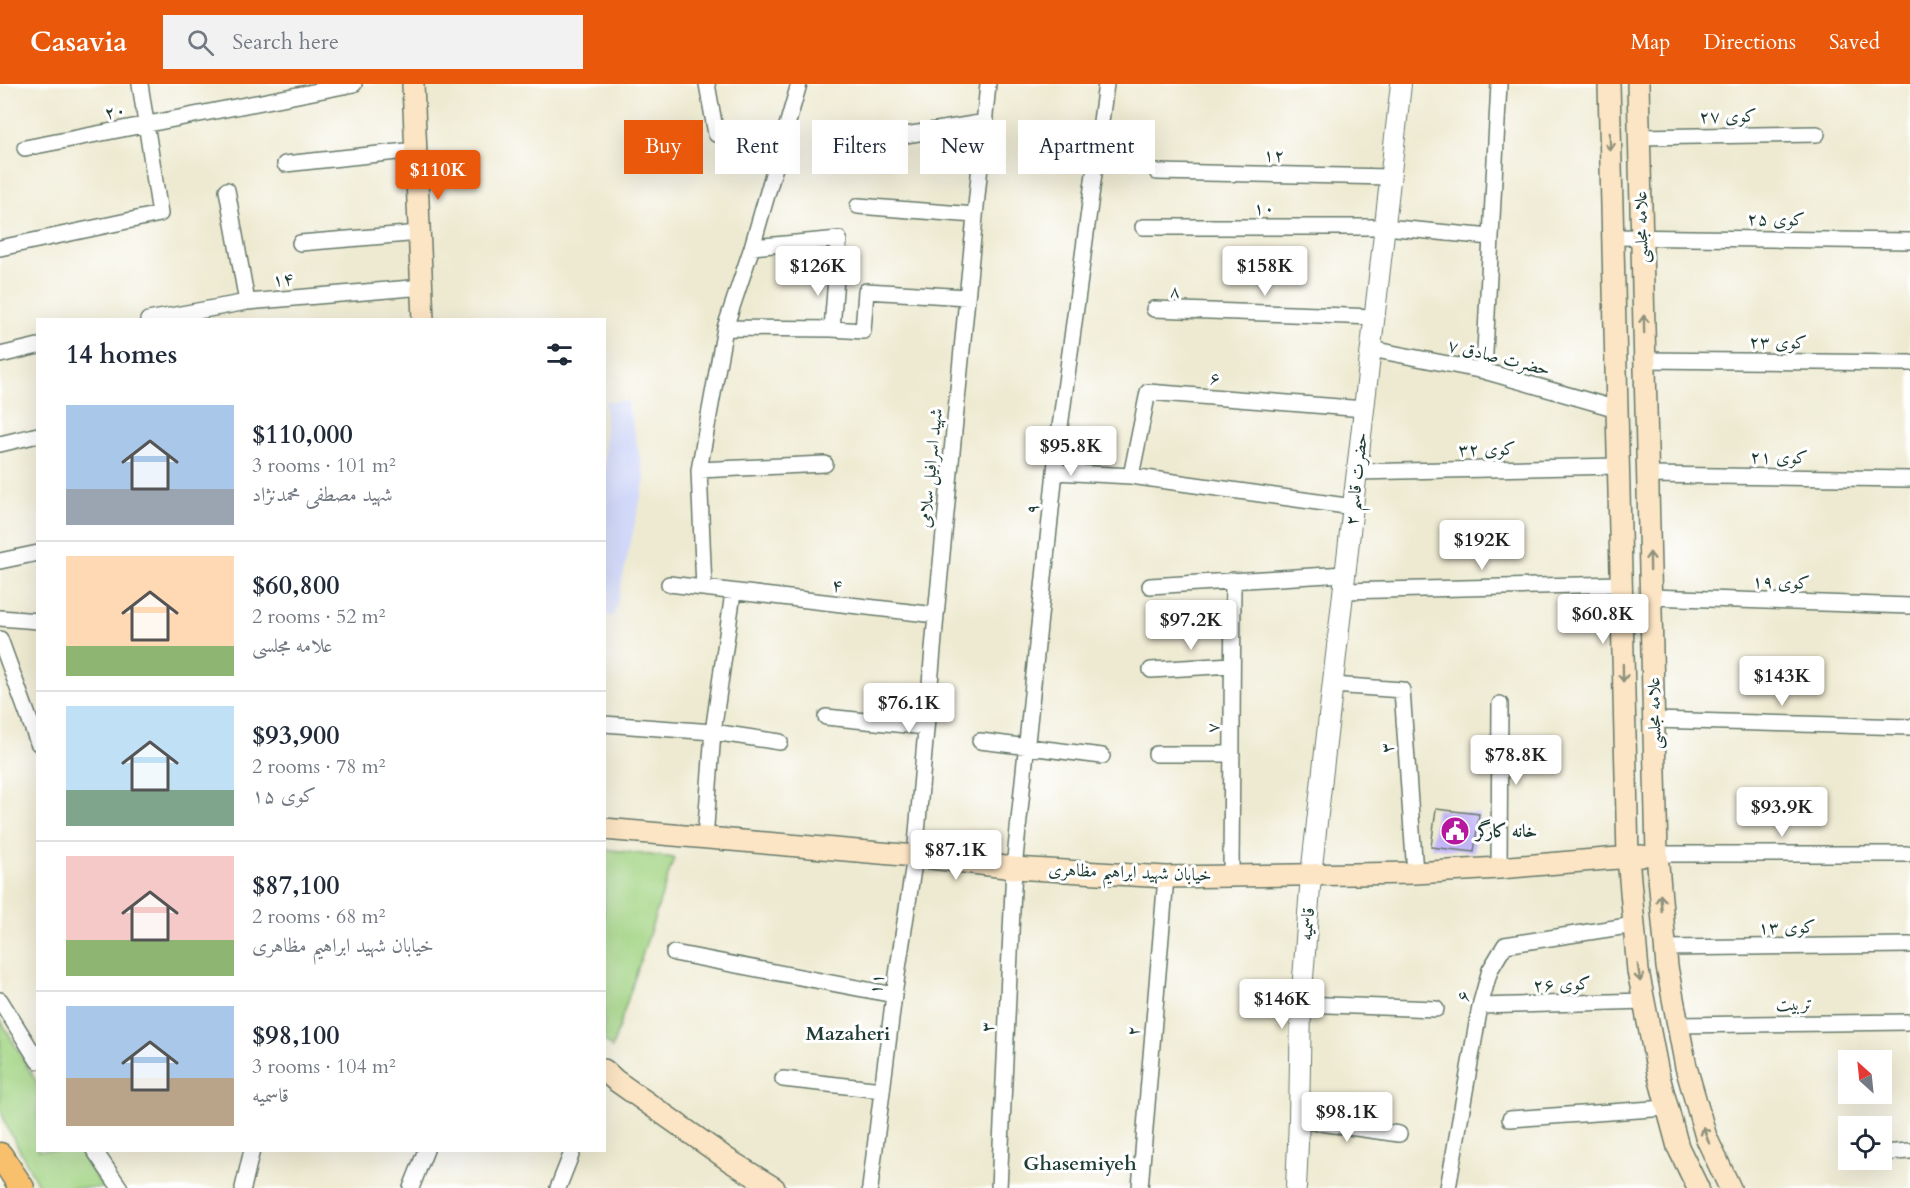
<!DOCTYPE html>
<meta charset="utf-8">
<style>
:root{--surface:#fff;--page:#f2f2f3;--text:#1f2937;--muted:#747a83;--line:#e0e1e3;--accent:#ea580c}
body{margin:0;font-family:Cardo,Amiri,serif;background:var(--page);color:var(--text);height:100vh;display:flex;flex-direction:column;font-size:22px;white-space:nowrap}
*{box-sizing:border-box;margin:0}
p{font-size:20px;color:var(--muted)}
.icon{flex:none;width:33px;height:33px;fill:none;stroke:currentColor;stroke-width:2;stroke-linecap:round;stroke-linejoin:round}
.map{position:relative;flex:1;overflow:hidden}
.side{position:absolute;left:36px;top:234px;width:570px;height:834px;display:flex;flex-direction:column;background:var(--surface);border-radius:0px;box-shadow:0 6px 24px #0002}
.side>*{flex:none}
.guide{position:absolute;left:624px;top:36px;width:570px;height:54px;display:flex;gap:12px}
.needle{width:39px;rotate:333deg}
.buttons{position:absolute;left:1838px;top:966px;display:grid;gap:12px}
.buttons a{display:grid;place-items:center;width:54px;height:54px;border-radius:0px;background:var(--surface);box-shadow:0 6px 24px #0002;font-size:30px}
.price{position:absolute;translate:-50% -51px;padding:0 14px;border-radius:6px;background:#fff;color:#222;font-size:20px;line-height:39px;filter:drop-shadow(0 2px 3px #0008)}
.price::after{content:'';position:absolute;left:50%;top:36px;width:18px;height:14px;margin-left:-9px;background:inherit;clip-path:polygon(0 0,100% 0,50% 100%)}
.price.active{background:var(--accent);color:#fff}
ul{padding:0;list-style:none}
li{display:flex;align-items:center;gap:18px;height:150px;padding:0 30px}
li+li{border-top:2px solid var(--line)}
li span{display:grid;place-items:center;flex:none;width:168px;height:120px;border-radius:0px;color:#555}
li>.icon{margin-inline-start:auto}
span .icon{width:72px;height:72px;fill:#fffc;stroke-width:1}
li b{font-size:26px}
h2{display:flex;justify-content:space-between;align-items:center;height:72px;padding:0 30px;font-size:26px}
.pill{padding:0 21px;border-radius:0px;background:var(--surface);box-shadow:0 6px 24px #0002;font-size:21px;line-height:54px}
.pill.active{background:var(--accent);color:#fff}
header{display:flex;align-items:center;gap:36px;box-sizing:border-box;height:84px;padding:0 30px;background:var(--accent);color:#fff}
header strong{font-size:28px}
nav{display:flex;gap:33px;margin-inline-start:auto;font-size:21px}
.search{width:420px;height:54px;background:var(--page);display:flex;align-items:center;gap:15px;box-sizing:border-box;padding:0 21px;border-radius:0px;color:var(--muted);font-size:22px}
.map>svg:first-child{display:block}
.built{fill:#d2d9f9}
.green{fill:#a2d483;stroke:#60885c;stroke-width:1.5}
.building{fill:#c0b3f7}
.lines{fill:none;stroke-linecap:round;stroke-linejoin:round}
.minor-casing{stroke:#677a6b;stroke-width:18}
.tertiary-casing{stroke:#677a6b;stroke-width:22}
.secondary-casing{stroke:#677a6b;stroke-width:24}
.primary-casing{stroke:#677a6b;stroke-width:27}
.minor{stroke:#fff;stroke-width:15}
.tertiary{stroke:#fff;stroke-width:20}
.secondary{stroke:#fce5c4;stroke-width:21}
.primary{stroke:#f8bf6c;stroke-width:24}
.oneway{stroke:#8e917c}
.labels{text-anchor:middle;stroke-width:6;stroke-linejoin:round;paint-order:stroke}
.street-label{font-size:18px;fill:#1f3d34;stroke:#fff}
.poi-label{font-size:18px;font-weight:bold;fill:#1f3d34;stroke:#fff;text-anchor:start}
.neighbourhood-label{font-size:20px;font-weight:bold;fill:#1f3d34;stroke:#fff}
</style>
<header>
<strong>Casavia</strong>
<div class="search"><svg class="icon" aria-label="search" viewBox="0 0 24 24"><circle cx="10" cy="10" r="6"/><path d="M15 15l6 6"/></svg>Search here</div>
<nav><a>Map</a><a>Directions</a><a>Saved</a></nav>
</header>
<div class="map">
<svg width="1910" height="1104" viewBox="0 0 1910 1104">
<rect width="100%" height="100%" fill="#fff"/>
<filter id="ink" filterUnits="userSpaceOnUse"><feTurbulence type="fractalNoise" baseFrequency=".0167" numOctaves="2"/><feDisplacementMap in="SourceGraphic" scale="12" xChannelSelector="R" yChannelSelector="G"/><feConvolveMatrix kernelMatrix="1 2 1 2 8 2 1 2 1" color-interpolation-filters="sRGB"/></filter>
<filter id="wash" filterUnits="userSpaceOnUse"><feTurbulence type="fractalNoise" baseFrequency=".008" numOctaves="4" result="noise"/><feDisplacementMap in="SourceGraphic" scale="24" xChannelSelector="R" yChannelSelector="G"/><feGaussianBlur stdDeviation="1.35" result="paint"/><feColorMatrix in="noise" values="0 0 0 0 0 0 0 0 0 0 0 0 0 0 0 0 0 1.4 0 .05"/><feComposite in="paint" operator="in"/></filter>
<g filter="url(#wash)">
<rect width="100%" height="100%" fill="#eeead1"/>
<!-- built -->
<path class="built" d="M605 317H627L645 395 614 532H604Z"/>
<!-- green -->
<path class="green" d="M604 765 674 774 612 964 604 957Z
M0 935 37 999 38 1066 79 1067 103 1104H40L6 1041 0 1024Z"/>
<g id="blocks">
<!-- building -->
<path class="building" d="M1436 725 1479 730 1474 768 1431 763Z"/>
</g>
</g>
<g filter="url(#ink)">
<use href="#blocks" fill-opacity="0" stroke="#677a6b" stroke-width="1.5"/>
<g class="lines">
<!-- minor casing -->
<g class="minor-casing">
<path id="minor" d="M707 0 716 50
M1639 53 1817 50
M850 60 986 38
M25 64 354 0
M285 80 416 66
M1157 88 1390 93
M227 106 247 218
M858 122 975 131
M1143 143H1385L1491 153
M1613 153 1910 157
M300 159 420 149
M0 164 160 130 140 0
M1154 225 1375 233
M148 236 247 218 423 203
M725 244 832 245 839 155 752 163
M832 245 863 247 866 207 967 213
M1371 265 1484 287 1617 325
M0 271 38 262
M1645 276 1910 279
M1484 287 1499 0
M0 360 38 351
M699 386 825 380
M1055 388 1131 392 1353 423
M1357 388 1618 382
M1648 391 1910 395
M1131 392 1148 308 1364 325
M0 477 38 469
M669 500 936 531
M1150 502 1345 490
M704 504 699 386 725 244 752 163 799 0
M1343 507 1621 500
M1651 513 1910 522
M0 534 38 537
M0 555 38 659
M1151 586 1232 581
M1333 601 1402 606 1415 789
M826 633 926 643
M1654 636 1910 643
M604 640 713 648 780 658
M980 657 1102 672
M1156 670H1232
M705 755 713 648 733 509
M1657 770H1907
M1499 784 1500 620
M1231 791 1233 496
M1665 864 1910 861
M674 869 894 911
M0 916 38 977
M1301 920 1436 925
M1480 922 1644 917
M1678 941 1910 938
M783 995 882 1006
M1510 1035 1667 1024
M1299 1036 1399 1050
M94 1066 120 1104
M1881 1069 1910 1067
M243 1104 252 1066
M411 1104 426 1066
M558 1104 573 1066
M870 1104 894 911 915 772 936 531 988 0
M999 1104 1014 784 1058 358 1106 0
M1140 1104 1166 793
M1448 1104 1480 922 1490 886 1505 861 1634 841"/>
</g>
<!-- tertiary casing -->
<g class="tertiary-casing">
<path id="tertiary" d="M1296 1104 1299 1036 1301 920 1311 791 1401 0"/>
</g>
<!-- secondary casing -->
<g class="secondary-casing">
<path id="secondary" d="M413 0 423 236
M1609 0 1628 773 1638 887 1658 989 1678 1063 1698 1104
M1638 0 1657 770 1667 883 1686 983 1706 1053 1730 1104
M604 745 915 772 1014 784 1166 793 1415 789 1499 784 1642 772
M604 986 615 996 730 1077 774 1104"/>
</g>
<!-- primary casing -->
<g class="primary-casing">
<path id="primary" d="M0 1071 22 1104"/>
</g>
<!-- minor -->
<use href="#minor" class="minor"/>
<!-- tertiary -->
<use href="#tertiary" class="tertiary"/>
<!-- secondary -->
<use href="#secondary" class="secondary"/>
<!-- primary -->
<use href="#primary" class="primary"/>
</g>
<!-- one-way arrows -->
<defs><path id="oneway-shaft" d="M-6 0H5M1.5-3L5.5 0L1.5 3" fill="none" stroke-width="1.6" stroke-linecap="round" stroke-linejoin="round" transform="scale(1.5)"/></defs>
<g class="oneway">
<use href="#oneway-shaft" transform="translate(1610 58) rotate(88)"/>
<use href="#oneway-shaft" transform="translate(1644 240) rotate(-91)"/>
<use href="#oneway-shaft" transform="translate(1650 477) rotate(-91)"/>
<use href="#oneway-shaft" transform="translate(1623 589) rotate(89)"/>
<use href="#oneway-shaft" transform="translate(1661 819) rotate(-95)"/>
<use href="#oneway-shaft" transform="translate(1639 889) rotate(82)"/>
<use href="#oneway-shaft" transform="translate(1706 1051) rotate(-110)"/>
</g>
</g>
<!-- icons -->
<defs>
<g id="civic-disc" transform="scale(1.5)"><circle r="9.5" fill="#b5179e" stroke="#fff"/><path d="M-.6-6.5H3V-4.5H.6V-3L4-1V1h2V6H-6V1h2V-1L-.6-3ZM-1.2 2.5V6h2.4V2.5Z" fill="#fff"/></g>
</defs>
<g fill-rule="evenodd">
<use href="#civic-disc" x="1455" y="747"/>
</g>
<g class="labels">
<!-- street labels -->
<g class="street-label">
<text transform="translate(115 27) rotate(-11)" y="6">۲۰</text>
<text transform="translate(1728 32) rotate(-1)" y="6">کوی ۲۷</text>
<text transform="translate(1274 71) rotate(1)" y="6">۱۲</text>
<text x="1264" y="130">۱۰</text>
<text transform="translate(1776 135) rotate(1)" y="6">کوی ۲۵</text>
<text transform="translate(1641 143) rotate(-91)" y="6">علامه مجلسی</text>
<text transform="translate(283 195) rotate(-5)" y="6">۱۴</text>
<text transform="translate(1175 207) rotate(2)" y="6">۸</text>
<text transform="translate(1778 258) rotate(1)" y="6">کوی ۲۳</text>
<text transform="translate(1499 273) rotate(14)" y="6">۷ حضرت صادق</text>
<text transform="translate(1215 294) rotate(5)" y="6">۶</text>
<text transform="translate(1487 365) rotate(-1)" y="6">کوی ۳۲</text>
<text transform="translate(1779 373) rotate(1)" y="6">کوی ۲۱</text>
<text transform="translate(930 384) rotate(-84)" y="6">شهید اسرافیل سلامی</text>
<text transform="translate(1356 395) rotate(-84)" y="6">۲ حضرت قاسم</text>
<text transform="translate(1032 425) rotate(-84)" y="6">۹</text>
<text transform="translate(1781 498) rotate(2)" y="6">کوی ۱۹</text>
<text transform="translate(837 501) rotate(6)" y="6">۴</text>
<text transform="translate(1654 629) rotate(-91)" y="6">علامه مجلسی</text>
<text transform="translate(1212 644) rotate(-90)" y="6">۷</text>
<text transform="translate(1387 664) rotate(-94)" y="6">۳</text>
<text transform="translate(1130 788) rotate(2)" y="6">خیابان شهید ابراهیم مظاهری</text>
<text transform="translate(1307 840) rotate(-85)" y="6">قاسمیه</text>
<text transform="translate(1787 843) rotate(-1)" y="6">کوی ۱۳</text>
<text transform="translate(876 900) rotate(-82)" y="6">۱۱</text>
<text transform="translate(1562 900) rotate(-2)" y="6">کوی ۲۶</text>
<text transform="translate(1463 912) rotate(-76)" y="6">۶</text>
<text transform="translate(1794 920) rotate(-1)" y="6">تربیت</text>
<text transform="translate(987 943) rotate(-87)" y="6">۳</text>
<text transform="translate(1133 947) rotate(-85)" y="6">۲</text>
</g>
<!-- poi labels -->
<g class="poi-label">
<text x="1476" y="753">خانه کارگر</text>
</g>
<!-- neighbourhood labels -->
<g class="neighbourhood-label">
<text x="848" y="956">Mazaheri</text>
<text x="1080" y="1086">Ghasemiyeh</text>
</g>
</g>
</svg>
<div class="buttons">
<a><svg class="needle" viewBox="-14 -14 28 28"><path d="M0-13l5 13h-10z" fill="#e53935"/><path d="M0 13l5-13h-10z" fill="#747a83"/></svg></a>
<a><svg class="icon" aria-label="locate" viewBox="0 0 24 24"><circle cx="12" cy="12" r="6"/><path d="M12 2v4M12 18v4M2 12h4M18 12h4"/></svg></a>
</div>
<b class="price active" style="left:438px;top:117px">$110K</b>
<b class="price" style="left:818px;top:213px">$126K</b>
<b class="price" style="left:1265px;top:213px">$158K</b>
<b class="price" style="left:1071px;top:393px">$95.8K</b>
<b class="price" style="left:1482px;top:487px">$192K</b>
<b class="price" style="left:1603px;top:561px">$60.8K</b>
<b class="price" style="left:1191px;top:567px">$97.2K</b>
<b class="price" style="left:1782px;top:623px">$143K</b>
<b class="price" style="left:909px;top:650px">$76.1K</b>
<b class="price" style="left:1516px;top:702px">$78.8K</b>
<b class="price" style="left:1782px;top:754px">$93.9K</b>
<b class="price" style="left:956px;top:797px">$87.1K</b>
<b class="price" style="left:1282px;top:946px">$146K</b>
<b class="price" style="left:1347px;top:1059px">$98.1K</b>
<div class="guide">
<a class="pill active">Buy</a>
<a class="pill">Rent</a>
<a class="pill">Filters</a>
<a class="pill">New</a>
<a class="pill">Apartment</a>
</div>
<section class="side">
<h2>14 homes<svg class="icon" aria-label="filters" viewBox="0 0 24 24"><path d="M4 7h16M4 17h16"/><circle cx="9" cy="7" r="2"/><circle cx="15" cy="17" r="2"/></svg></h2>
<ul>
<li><span style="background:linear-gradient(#a9c7e8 70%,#9aa5b1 0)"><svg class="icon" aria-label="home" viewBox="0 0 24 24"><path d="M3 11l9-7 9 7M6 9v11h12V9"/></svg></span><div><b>$110,000</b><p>3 rooms · 101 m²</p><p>شهید مصطفی محمدنژاد</p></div></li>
<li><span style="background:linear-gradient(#ffd9b3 75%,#8fb573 0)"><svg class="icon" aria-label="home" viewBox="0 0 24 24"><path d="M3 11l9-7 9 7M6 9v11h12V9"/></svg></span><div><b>$60,800</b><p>2 rooms · 52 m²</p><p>علامه مجلسی</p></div></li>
<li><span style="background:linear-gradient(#bfe0f5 70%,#7fa58c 0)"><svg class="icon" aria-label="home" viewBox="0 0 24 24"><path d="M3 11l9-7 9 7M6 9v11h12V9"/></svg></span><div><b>$93,900</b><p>2 rooms · 78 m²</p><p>کوی ۱۵</p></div></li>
<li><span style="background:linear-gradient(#f6c9c9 70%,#8fb573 0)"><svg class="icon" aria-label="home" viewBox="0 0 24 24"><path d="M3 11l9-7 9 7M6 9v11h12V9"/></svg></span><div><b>$87,100</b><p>2 rooms · 68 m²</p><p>خیابان شهید ابراهیم مظاهری</p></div></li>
<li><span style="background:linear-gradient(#a9c7e8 60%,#b9a48a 0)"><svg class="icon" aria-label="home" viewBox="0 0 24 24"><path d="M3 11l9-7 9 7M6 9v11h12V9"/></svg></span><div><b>$98,100</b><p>3 rooms · 104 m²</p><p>قاسمیه</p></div></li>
</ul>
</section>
</div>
